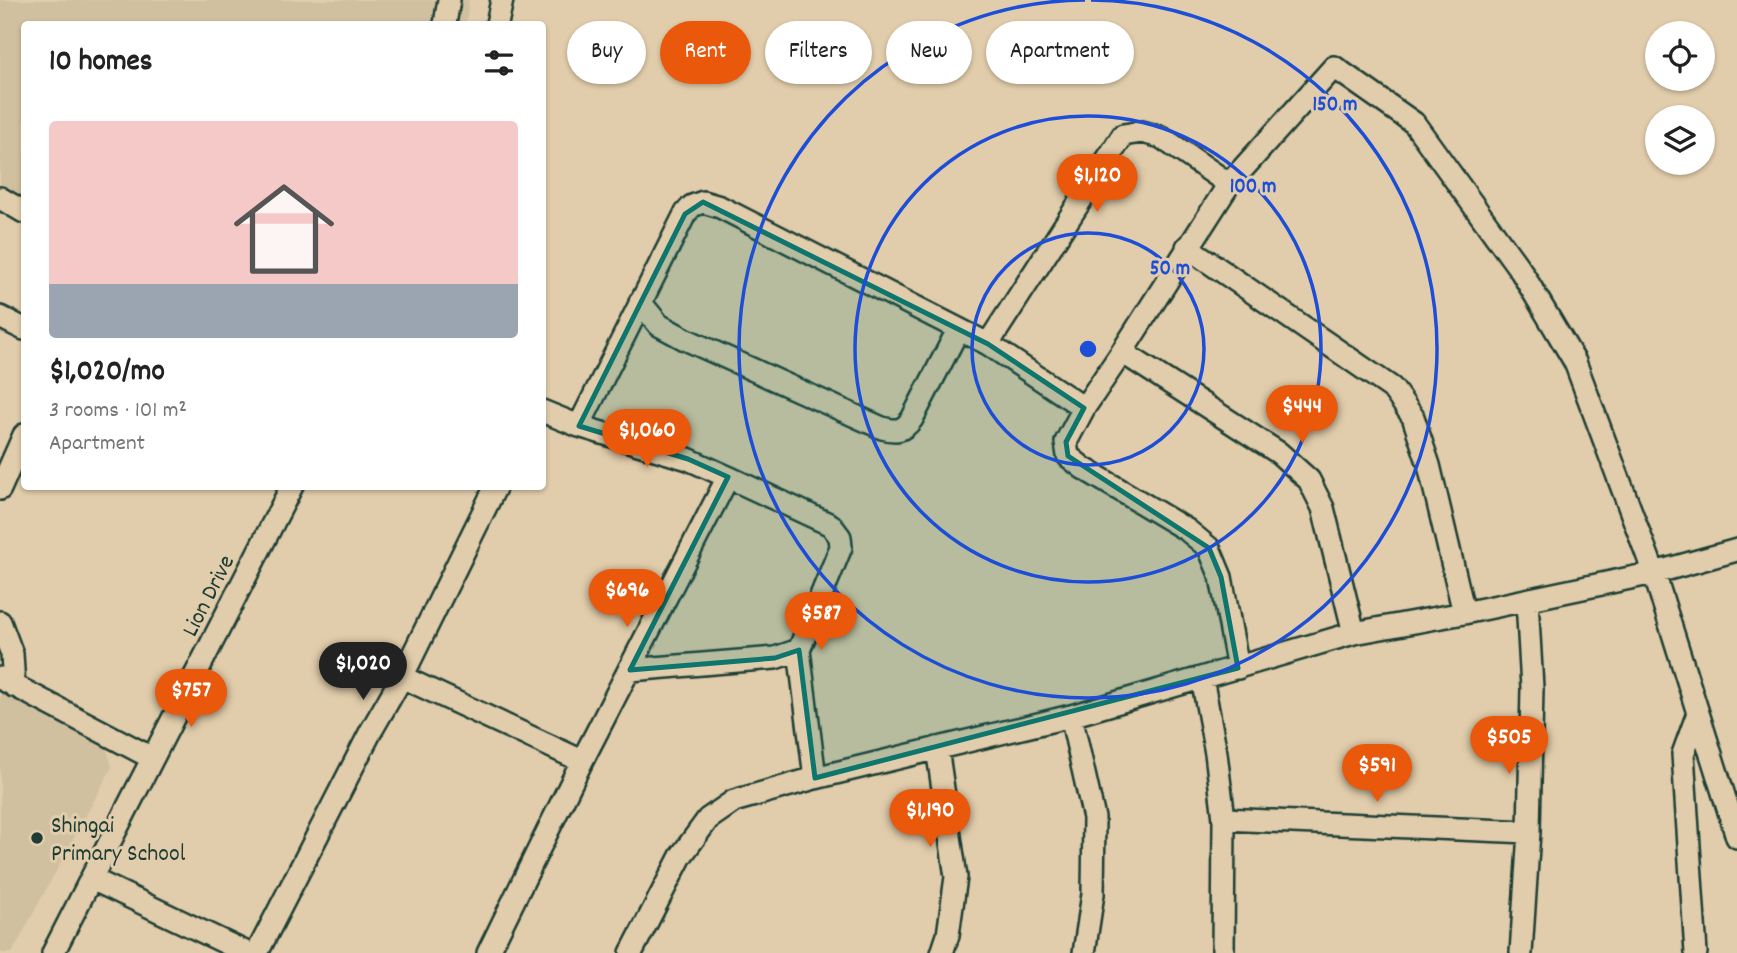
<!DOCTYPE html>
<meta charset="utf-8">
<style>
:root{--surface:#fff;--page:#f6f6f6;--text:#222;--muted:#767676;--accent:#ea580c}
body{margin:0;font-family:Dekko,sans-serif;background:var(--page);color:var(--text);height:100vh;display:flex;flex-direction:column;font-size:26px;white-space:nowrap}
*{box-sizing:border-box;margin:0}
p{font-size:23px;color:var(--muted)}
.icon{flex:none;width:38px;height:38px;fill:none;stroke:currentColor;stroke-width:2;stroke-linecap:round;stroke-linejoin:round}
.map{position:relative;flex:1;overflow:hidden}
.sheet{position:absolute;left:21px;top:21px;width:525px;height:469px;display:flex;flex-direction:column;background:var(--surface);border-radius:7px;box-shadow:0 2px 5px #0004}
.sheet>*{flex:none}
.hud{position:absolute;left:567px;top:21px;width:665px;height:63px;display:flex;gap:14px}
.tools{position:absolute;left:1645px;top:21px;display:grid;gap:14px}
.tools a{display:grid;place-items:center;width:70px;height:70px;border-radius:50%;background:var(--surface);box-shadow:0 2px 5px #0004;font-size:35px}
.price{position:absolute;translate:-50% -60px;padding:0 16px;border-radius:24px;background:var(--accent);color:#fff;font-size:23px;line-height:46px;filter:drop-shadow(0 2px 4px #0008)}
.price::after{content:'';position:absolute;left:50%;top:42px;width:21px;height:16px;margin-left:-10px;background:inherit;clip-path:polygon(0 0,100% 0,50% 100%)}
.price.active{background:#222;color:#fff}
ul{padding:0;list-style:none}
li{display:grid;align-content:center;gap:14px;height:371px;padding:0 28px}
li span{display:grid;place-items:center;height:217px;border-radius:7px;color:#555}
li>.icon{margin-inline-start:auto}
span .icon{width:126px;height:126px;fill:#fffc;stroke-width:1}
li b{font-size:30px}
h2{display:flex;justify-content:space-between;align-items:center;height:84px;padding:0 28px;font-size:30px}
.pill{padding:0 24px;border-radius:32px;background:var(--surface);box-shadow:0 2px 5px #0004;font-size:24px;line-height:63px}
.pill.active{background:var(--accent);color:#fff}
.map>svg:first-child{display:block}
.built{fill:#d0c0a0}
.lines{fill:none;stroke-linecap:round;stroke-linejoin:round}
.minor-casing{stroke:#1f3d34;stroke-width:26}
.minor{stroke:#e1cdab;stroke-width:21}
.marked{fill:#0f766e;fill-opacity:0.2;stroke:#0f766e;stroke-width:5;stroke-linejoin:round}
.ring{fill:none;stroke:#1d4ed8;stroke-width:3.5}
.poi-dot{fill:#1f3d34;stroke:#e1cdab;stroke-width:2.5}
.labels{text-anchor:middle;stroke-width:6;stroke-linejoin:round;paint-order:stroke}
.street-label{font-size:24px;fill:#1f3d34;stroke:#e1cdab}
.poi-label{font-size:24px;fill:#1f3d34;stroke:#e1cdab;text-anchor:start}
.centre{fill:#1d4ed8;stroke:#e1cdab;stroke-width:3.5}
.ring-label{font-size:21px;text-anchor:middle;font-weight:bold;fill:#1d4ed8;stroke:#e1cdab;stroke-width:6;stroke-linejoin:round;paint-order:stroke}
</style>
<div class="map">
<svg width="1737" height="953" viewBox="0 0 1737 953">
<rect width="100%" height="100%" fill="#e1cdab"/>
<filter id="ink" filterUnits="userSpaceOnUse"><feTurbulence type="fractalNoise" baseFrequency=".0143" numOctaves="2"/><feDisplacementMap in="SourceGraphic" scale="14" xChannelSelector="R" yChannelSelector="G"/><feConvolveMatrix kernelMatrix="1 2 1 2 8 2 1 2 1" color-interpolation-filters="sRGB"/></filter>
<g filter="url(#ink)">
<!-- built -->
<path class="built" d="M0 0H469L466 24H24V224L0 209Z
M0 691 107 749 112 767 12 953H0Z"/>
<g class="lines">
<!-- minor casing -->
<g class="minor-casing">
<path id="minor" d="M445 24 449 0
M497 24 502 0
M0 198 24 212
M1187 247 1392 388 1413 417 1429 465 1464 613
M640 302 659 325 685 339 882 428C897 432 903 431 912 419L958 330
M0 317 24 329
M988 344 1123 135 1142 132 1161 137 1229 184
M1122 352 1279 453 1309 480 1323 508 1354 633
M542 411 579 426 688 459 728 477
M579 426 685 214 692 206 703 202 720 207 988 344 1084 408
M0 489 24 435
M0 622 12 654 14 686
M1238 668 1221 577 1209 548 1187 530 1083 468 1068 456 1066 442 1084 408 1122 352 1229 184 1334 67 1414 123 1521 271 1575 362 1654 573 1737 837
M630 670 775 658 799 650
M402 677 496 486
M0 678 152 758
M1202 678 1216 753 1224 819 1223 953
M1071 716 1094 818 1093 894 1084 953
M937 748 956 877 948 935 942 953
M1224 819 1529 832
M92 879 247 953
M53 953 292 486
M257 953 371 731 402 677 582 761
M488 953 582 761 728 477 831 525 840 537 841 547 799 650 815 778
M631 953 681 856 708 819 734 801 815 778 1071 716 1354 633 1464 613 1654 573 1737 550
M1521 953 1529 832 1532 688 1527 600
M1696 953 1683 754 1698 713"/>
</g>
<!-- minor -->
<use href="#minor" class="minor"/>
</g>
</g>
<!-- marked area -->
<path class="marked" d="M703 202 988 344 1084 408 1066 442 1068 456 1209 548 1221 577 1238 668 815 778 799 650 775 658 630 670 728 477 688 459 579 426 685 214Z"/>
<!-- distance rings -->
<g class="ring">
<circle cx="1088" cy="349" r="116"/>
<circle cx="1088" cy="349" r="233"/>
<path d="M1091 0A349 349 0 1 1 1085 0"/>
</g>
<!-- markers -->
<circle class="poi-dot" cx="37" cy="838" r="7"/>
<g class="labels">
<!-- street labels -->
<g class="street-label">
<text transform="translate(207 595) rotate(-63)" y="8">Lion Drive</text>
</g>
<!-- poi labels -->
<g class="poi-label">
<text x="51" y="832">Shingai<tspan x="51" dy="28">Primary School</tspan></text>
</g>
</g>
<circle cx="1088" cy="349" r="10" class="centre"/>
<g class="ring-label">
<text x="1335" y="110">150 m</text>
<text x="1253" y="192">100 m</text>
<text x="1170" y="274">50 m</text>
</g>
</svg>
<div class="tools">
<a><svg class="icon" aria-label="locate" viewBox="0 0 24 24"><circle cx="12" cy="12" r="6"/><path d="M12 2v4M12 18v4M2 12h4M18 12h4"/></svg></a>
<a><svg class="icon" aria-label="layers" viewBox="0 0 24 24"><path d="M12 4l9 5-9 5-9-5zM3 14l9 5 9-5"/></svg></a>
</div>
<b class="price" style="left:1097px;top:214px">$1,120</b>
<b class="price" style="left:1302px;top:445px">$444</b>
<b class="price" style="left:647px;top:469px">$1,060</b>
<b class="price" style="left:627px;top:629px">$696</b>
<b class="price" style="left:821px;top:652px">$587</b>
<b class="price active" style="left:363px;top:702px">$1,020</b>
<b class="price" style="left:191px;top:729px">$757</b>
<b class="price" style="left:1509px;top:776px">$505</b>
<b class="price" style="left:1377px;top:804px">$591</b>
<b class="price" style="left:930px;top:849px">$1,190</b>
<div class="hud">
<a class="pill">Buy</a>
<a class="pill active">Rent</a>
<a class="pill">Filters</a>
<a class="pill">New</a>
<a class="pill">Apartment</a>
</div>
<section class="sheet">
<h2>10 homes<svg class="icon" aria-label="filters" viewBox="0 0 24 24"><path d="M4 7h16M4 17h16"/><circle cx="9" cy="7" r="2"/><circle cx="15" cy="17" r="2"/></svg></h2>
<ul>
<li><span style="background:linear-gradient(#f6c9c9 75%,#9aa5b1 0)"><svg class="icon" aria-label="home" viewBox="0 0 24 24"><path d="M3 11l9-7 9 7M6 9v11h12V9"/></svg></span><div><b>$1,020/mo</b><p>3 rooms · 101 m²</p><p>Apartment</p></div></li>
</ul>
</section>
</div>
